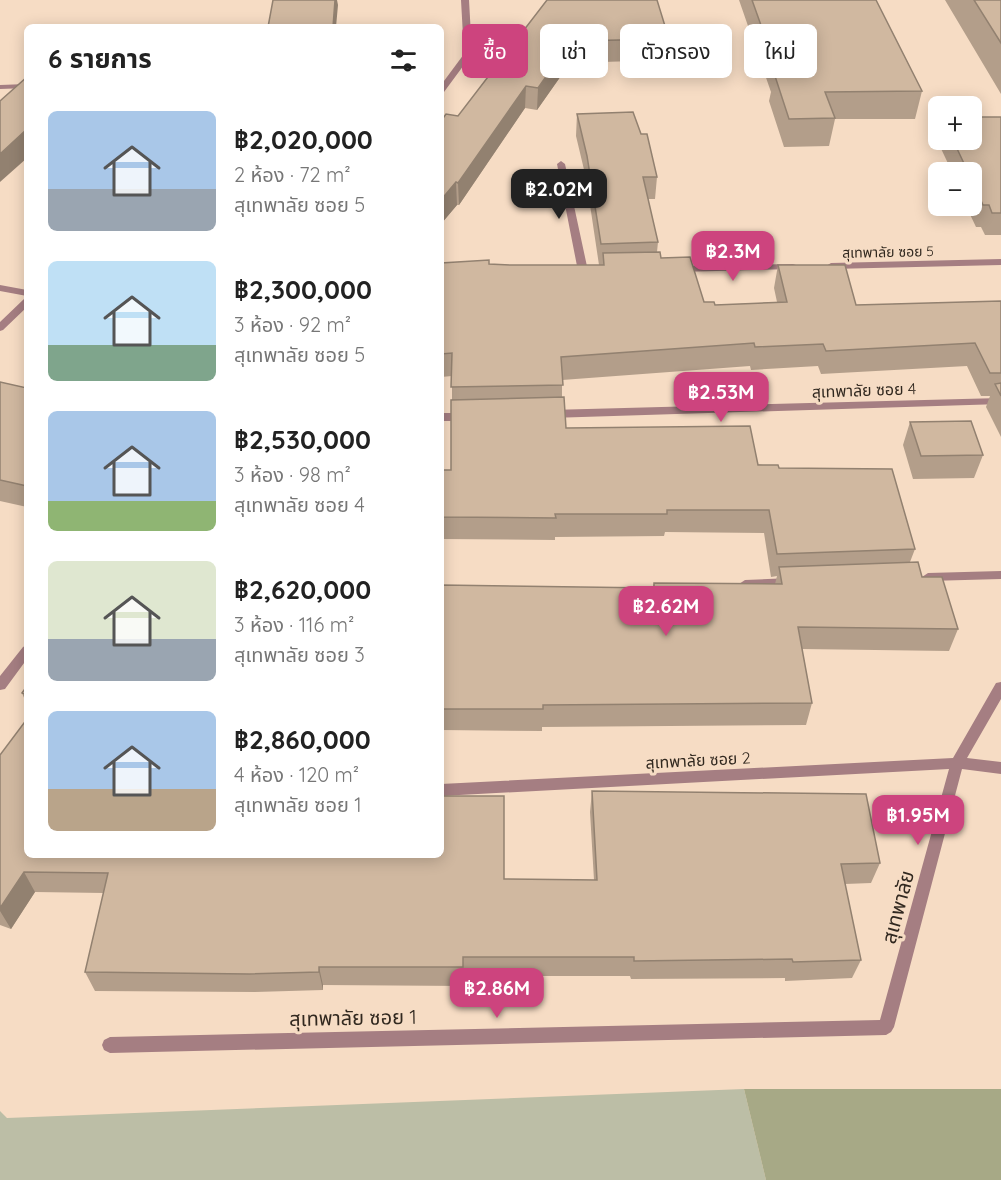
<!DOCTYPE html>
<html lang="th">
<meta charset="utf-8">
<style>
:root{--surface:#fff;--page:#f6f6f6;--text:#222;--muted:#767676;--accent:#cd447e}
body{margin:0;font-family:Quicksand,"Noto Sans Thai",sans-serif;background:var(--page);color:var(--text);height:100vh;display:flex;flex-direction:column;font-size:22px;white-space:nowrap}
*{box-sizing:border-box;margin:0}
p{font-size:20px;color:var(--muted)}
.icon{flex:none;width:33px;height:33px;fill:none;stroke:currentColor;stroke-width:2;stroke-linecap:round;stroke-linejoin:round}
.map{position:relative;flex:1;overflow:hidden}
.details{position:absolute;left:24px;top:24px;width:420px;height:834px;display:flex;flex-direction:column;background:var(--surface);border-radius:9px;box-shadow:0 3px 15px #0003}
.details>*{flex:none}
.banner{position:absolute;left:462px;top:24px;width:448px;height:54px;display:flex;gap:12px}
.buttons{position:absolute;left:928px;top:96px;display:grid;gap:12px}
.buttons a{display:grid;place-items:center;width:54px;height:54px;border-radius:9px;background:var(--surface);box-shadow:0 3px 15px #0003;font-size:30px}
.price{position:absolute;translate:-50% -51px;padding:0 14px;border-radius:12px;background:var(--accent);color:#fff;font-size:20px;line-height:39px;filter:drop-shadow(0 2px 3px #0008)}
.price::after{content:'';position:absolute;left:50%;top:36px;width:18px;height:14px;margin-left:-9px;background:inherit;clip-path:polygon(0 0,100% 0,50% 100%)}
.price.active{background:#222;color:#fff}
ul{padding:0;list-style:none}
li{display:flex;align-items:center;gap:18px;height:150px;padding:0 24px}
li span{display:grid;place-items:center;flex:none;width:168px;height:120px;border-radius:9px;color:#555}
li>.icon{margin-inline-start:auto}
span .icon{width:72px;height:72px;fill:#fffc;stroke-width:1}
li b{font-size:26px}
h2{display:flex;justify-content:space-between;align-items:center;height:72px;padding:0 24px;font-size:26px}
.pill{padding:0 21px;border-radius:9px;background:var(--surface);box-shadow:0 3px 15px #0003;font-size:21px;line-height:54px}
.pill.active{background:var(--accent);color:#fff}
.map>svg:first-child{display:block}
.green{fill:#bcbea6}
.forest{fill:#a7a986}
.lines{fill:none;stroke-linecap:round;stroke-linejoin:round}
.street{fill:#a57e82;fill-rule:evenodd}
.wall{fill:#b39e8a}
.shaded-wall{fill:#928170}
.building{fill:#d0b8a0;stroke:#928170;stroke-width:1.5}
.labels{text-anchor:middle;stroke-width:6;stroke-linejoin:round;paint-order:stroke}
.far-street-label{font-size:14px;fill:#31281f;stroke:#f6dcc4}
.street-label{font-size:16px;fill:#31281f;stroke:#f6dcc4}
.near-street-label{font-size:20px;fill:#31281f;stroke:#f6dcc4}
</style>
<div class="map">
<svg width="1001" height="1180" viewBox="0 0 1001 1180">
<rect width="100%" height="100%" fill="#f6dcc4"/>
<!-- green -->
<path class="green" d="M744 1089 766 1180H0V1111L7 1118Z"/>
<!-- forest -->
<path class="forest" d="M744 1089H1001V1180H766Z"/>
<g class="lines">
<!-- street -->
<path class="street" d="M461 0H469L472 54 444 92H441V85L464 54Z
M27 84V88L0 89V85Z
M561 161 565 164 588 271 583 274 578 271 557 164Z
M1001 259V265L831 269 826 266 831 263Z
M793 264 796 265V269L678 272 673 269 678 266Z
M0 285 27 290V296L0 291Z
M27 298V307L3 330 0 331V322L24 299Z
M1001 398V404L550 418 545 414 550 410Z
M441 413H467L472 417 467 421H441Z
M1001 571V579L928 581 922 577 928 573Z
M791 578 797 582 791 586 745 588 739 584 745 580Z
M27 645V659L5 689 0 690V676L23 647Z
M1001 682V699L967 758 1001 762V774L962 769 894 1027 891 1032 886 1035 110 1053 104 1050 102 1045 104 1040 110 1037 880 1020 949 769 441 796V784L953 758 996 683Z"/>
</g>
<!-- wall -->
<path class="wall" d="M547 0 669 39 667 60 570 63 537 110 525 108 459 205H457L441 224 458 116Z
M739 0H876L922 91 915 119H835L829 146 784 147 769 101 771 92Z
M945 0H1001V94Z
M577 114 641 134 657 177 655 199H648L658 242 657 252 661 258 704 302 715 305 777 302 774 288 778 265 856 305 1001 301V437L986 407 990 396H981L967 366 821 374 818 366 751 370 750 366 562 380V397L566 428 779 468 915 549 910 562 922 577 958 629 949 651 802 649 812 703 806 725 542 727V731L441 730V585L653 588 654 583 775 584 777 576 771 577 764 533 665 532 664 536 555 537V540L441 539V470H451L452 400V376L441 377V263L489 264 510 265H599L586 178 576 136Z
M1001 117V235H985L981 227H976L966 206H972V172H952L937 140 939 134V140H972Z
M0 382 27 388V507L0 501Z
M910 422 983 455 974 478 913 479 903 445Z
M27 686V705L22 693Z
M0 755 27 855 504 879 594 880 590 812 592 791 880 863 871 883 845 884 861 960 852 978 785 981V978L631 979 630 976H464V986L323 985V990L255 992 95 991 85 972 104 893 35 892 11 929 0 925Z"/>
<!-- shaded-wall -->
<path class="shaded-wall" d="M335 0H337L338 5 336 27H333Z
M571 41 570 63 537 110 538 88Z
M526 86 525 108 459 205 458 183Z
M27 129V158L0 182V154Z
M456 182 457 205 441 224V200Z
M24 872 35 892 11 929 0 911V908Z
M319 967 323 985V990L319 972Z"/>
<!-- building -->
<path class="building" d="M273 0H335L333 27H268Z
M547 0H657L669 39 571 41 538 88 526 86 458 183 456 182 441 200V121L446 114 458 116Z
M752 0H876L922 91 825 92 835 118 789 119 774 73H778Z
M974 0H1001V43Z
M27 77V129L0 154V101Z
M633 112 641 134H647L657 177H643L658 242 601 244 587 156 577 114Z
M972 117H1001V213H992L989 205H983L972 180V172H968L953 140H972Z
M660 252 661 258 690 257 704 302H714L715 305 787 302 778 265H845L856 305 1001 301V373H990L975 343 826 351 823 344 755 347 754 343 561 357 563 385 451 387 452 353 441 354V263L489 260V264L510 265H604L603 253Z
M0 382 27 388V486L0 480Z
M1001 383V396L995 384Z
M564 397 566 428 750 426 758 465H778L779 468 892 469 915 549 777 554 769 510H667V514H555L556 518 441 517V470H451V400Z
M971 421 983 455 921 456 910 422Z
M918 562 922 577H942L958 629 798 627 812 703 543 705V709H441V585L654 588V583L782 584 779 567Z
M27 686V695L22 693Z
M27 719V855H441V796H504V879L597 880 592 791 866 794 880 863 841 864 861 960 793 962 792 959 634 961V957H463V967H319V972L249 974 85 972 108 873 24 872 0 908V755Z"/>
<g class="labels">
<!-- far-street labels -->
<g class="far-street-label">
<text transform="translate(888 252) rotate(-1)" y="5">สุเทพาลัย ซอย 5</text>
</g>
<!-- street labels -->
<g class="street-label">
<text transform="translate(864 390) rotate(-2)" y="6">สุเทพาลัย ซอย 4</text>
<text transform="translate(698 760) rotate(-3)" y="6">สุเทพาลัย ซอย 2</text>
</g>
<!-- near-street labels -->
<g class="near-street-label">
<text transform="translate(898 907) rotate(-75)" y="7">สุเทพาลัย</text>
<text transform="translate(353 1018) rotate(-1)" y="7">สุเทพาลัย ซอย 1</text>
</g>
</g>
</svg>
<div class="buttons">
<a>+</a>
<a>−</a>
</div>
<b class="price active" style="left:559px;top:220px">฿2.02M</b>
<b class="price" style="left:733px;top:282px">฿2.3M</b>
<b class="price" style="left:721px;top:423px">฿2.53M</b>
<b class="price" style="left:666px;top:637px">฿2.62M</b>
<b class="price" style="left:918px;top:846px">฿1.95M</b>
<b class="price" style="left:497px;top:1019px">฿2.86M</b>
<div class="banner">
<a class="pill active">ซื้อ</a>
<a class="pill">เช่า</a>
<a class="pill">ตัวกรอง</a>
<a class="pill">ใหม่</a>
</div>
<section class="details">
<h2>6 รายการ<svg class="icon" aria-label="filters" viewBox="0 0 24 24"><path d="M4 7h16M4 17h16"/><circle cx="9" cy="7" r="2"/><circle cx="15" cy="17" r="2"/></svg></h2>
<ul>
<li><span style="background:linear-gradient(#a9c7e8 65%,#9aa5b1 0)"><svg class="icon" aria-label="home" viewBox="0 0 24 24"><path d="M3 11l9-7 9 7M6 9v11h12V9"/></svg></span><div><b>฿2,020,000</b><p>2 ห้อง · 72 m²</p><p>สุเทพาลัย ซอย 5</p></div></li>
<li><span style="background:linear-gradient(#bfe0f5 70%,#7fa58c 0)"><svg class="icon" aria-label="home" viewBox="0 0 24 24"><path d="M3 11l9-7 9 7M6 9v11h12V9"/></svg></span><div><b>฿2,300,000</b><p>3 ห้อง · 92 m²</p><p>สุเทพาลัย ซอย 5</p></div></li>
<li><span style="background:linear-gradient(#a9c7e8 75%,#8fb573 0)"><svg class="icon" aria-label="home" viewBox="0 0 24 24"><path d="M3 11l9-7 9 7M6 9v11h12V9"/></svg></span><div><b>฿2,530,000</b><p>3 ห้อง · 98 m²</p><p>สุเทพาลัย ซอย 4</p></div></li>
<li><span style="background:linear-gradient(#dfe7d0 65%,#9aa5b1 0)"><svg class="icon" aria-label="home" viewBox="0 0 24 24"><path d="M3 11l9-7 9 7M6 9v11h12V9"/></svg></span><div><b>฿2,620,000</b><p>3 ห้อง · 116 m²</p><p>สุเทพาลัย ซอย 3</p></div></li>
<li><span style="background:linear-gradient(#a9c7e8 65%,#b9a48a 0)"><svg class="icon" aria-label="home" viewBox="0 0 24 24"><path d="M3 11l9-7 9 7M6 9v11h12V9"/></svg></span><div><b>฿2,860,000</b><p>4 ห้อง · 120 m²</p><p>สุเทพาลัย ซอย 1</p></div></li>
</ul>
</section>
</div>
